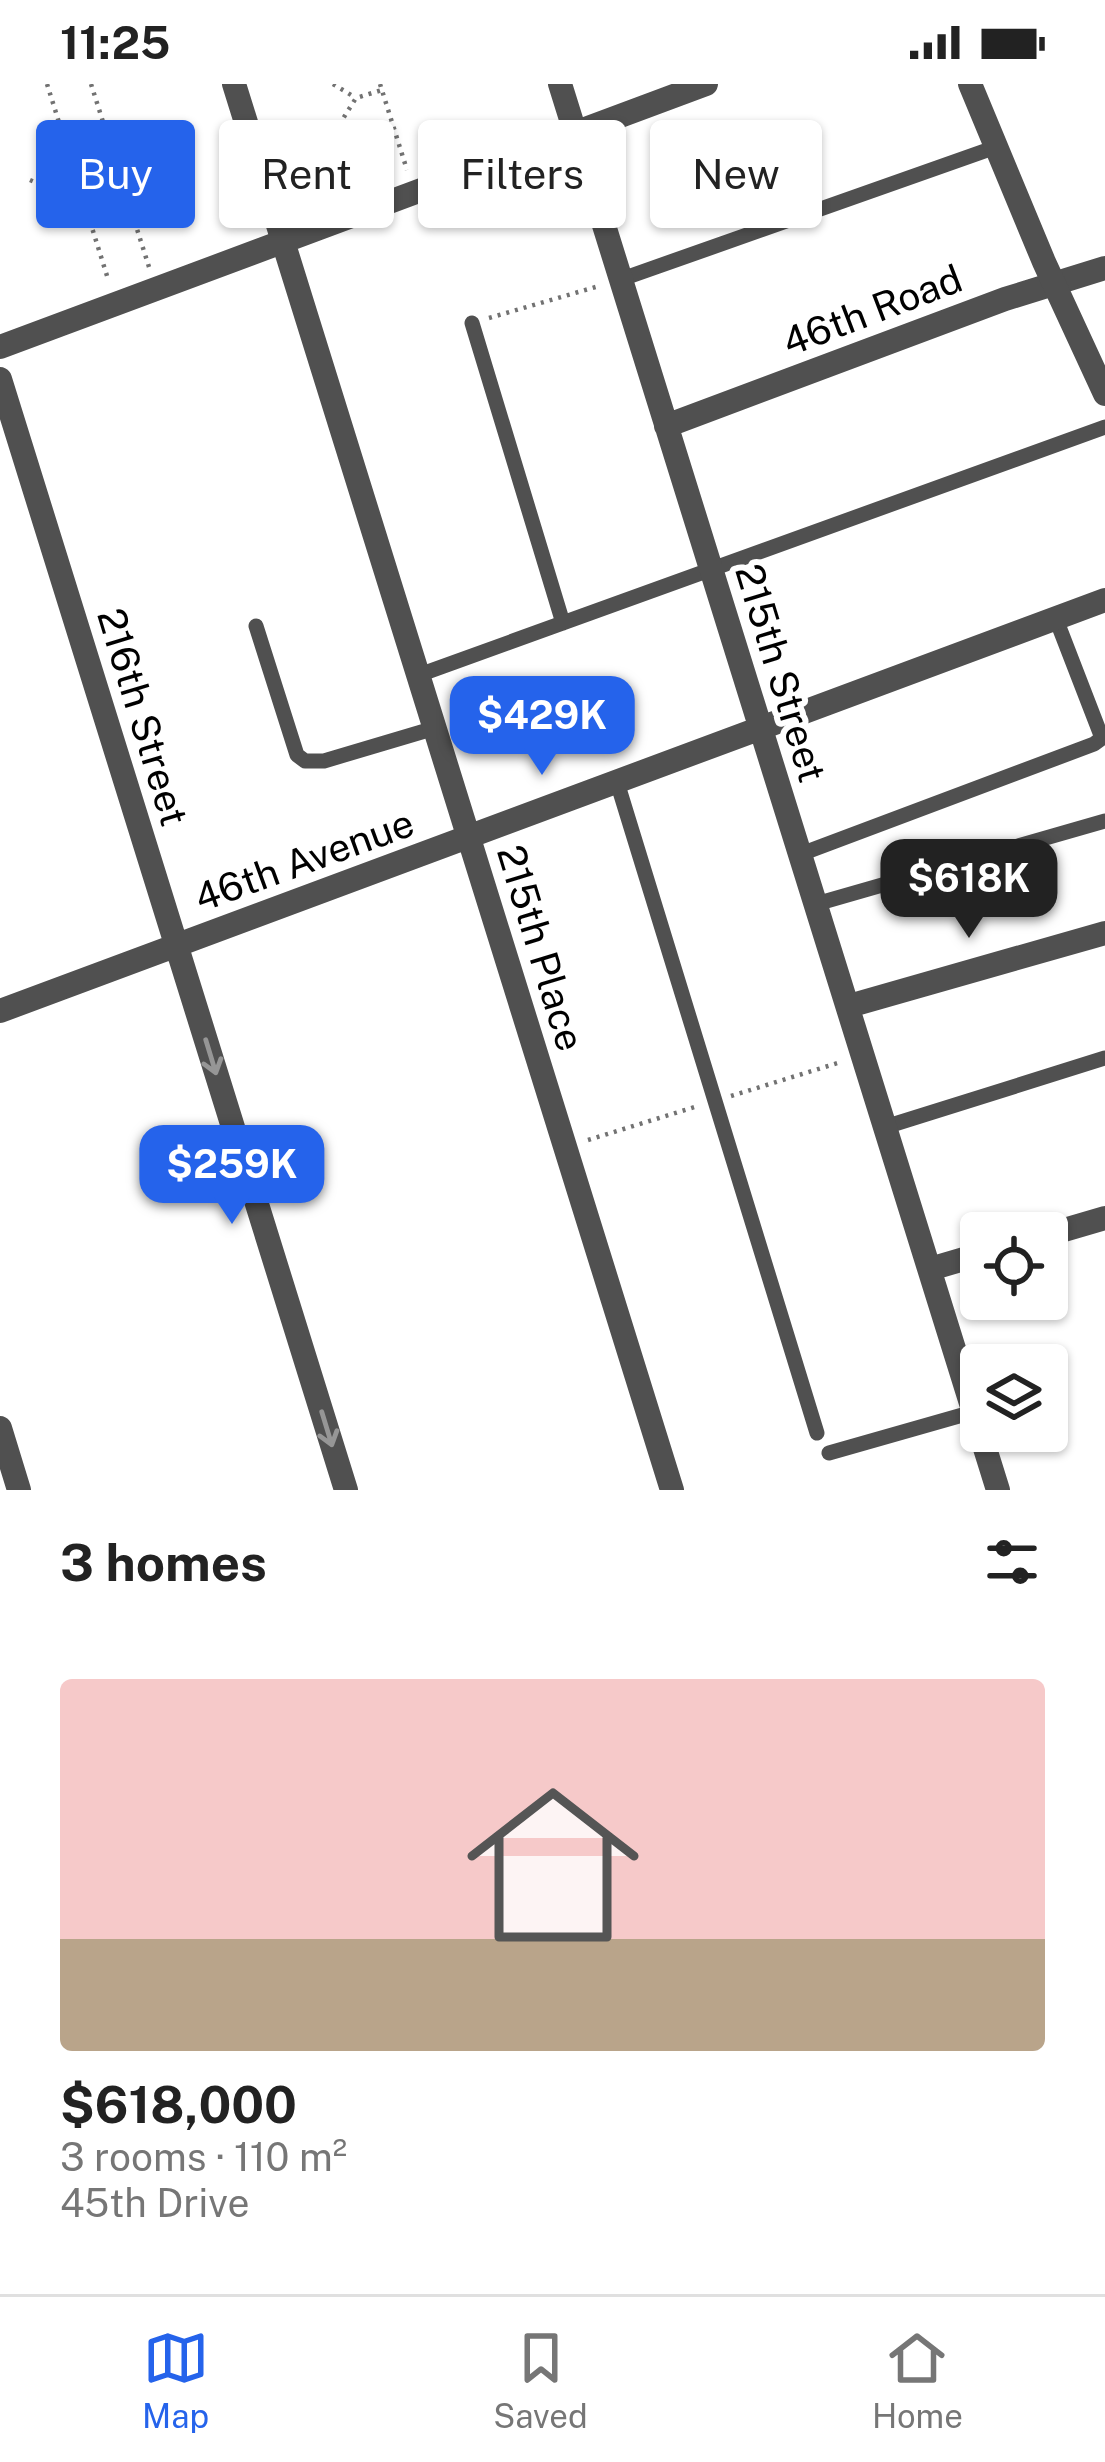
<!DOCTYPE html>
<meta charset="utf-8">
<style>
:root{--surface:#fff;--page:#f2f2f2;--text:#222;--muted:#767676;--line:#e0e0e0;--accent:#2563eb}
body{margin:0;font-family:"Public Sans",sans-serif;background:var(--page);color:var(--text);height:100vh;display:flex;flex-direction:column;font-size:45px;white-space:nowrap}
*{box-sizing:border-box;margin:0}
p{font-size:39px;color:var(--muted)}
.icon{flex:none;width:66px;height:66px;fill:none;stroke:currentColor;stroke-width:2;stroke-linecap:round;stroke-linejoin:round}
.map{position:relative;height:1406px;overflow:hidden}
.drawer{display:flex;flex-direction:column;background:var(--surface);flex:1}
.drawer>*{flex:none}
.guide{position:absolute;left:36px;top:36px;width:1035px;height:108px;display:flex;gap:24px}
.fabs{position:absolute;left:960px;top:1128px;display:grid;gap:24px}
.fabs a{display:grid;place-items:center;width:108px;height:108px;border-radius:12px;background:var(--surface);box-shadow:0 3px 9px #0004;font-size:60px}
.price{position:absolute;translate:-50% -102px;padding:0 27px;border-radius:24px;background:var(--accent);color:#fff;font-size:39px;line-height:78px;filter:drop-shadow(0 3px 6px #0008)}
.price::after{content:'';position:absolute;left:50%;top:72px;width:36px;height:27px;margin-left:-18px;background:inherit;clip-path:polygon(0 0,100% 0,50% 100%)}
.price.selected{background:#222;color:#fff}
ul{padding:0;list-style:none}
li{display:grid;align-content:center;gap:24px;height:636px;padding:0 60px}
li span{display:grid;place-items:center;height:372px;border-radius:12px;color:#555}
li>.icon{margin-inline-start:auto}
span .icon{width:216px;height:216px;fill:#fffc;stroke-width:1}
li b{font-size:51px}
h2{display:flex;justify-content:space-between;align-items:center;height:144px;padding:0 60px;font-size:51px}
.tag{padding:0 42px;border-radius:12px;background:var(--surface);box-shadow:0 3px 9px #0004;font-size:42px;line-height:108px}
.tag.selected{background:var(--accent);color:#fff}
.status{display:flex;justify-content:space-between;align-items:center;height:84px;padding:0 60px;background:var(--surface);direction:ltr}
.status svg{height:33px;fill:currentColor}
.tabs{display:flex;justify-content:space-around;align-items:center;height:168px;border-top:3px solid var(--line);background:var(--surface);font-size:33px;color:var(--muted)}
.tabs a{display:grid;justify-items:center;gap:6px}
.tabs .selected{color:var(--accent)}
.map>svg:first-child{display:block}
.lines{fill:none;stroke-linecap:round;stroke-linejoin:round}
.path{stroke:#727272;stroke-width:4.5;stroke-dasharray:3 6;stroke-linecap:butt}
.service{stroke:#505050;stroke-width:15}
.minor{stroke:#505050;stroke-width:24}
.tertiary{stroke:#505050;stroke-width:24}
.oneway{stroke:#969696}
.labels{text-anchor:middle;stroke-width:12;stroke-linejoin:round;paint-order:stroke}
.street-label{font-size:39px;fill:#000;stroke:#fff}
</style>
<div class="status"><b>11:25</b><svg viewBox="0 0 49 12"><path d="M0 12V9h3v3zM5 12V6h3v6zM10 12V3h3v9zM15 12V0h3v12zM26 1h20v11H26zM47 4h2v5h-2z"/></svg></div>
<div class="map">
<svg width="1105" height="1406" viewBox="0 0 1105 1406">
<rect width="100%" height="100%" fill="#fff"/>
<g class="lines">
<!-- path -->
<path class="path" d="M47 0 108 195
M91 0 149 183
M333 0 356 14
M380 0 407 86
M339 41 356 14 382 6
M142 85 159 61
M121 92 142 85 170 98
M30 96 67 112
M44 140 67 112 81 108
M489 234 599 202
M731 1012 841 978
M588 1056 698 1022"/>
<!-- service -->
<path class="service" d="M622 195 996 63
M472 239 563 539
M256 542 297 671 305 677H324L435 644
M419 591 1105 343
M617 698 817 1349
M801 770 1094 660 1102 654 1056 535
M816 820 1105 737
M885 1043 1105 974
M829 1369 973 1328"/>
<!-- minor -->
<path class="minor" d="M234 0 672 1406
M560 0 998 1406
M0 263 706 0
M0 295 346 1406
M666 342 1005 215 1105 184
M849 922 1105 849
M0 927 1105 516
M1047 1151 1105 1134
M930 1185 981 1170
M0 1344 19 1406"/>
<!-- tertiary -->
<path class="tertiary" d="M970 0 1044 178 1105 310"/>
</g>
<!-- one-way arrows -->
<defs><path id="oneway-shaft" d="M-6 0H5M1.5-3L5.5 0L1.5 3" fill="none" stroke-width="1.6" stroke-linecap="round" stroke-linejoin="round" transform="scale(3)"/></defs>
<g class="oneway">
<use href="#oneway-shaft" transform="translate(211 973) rotate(73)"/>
<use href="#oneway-shaft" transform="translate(327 1345) rotate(73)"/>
</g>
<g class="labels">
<!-- street labels -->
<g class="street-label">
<text transform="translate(872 226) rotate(-21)" y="14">46th Road</text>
<text transform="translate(781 589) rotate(73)" y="14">215th Street</text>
<text transform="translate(143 633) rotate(73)" y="14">216th Street</text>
<text transform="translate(304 776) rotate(-20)" y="14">46th Avenue</text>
<text transform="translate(541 864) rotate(73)" y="14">215th Place</text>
</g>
</g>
</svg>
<div class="fabs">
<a><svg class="icon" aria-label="locate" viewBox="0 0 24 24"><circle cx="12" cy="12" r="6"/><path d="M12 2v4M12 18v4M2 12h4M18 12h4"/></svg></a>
<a><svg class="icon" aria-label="layers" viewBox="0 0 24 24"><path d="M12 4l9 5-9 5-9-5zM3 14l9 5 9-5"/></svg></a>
</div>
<b class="price" style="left:542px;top:694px">$429K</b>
<b class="price selected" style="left:969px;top:857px">$618K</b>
<b class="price" style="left:232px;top:1143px">$259K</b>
<div class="guide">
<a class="tag selected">Buy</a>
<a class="tag">Rent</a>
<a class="tag">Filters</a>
<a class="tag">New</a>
</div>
</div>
<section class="drawer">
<h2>3 homes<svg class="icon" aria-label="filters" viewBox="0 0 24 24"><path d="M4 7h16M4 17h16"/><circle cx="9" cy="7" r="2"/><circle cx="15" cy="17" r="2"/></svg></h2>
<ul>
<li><span style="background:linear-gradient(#f6c9c9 70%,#b9a48a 0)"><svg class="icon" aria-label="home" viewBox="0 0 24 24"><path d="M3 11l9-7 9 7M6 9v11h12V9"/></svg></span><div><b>$618,000</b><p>3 rooms · 110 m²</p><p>45th Drive</p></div></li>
</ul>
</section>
<nav class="tabs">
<a class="selected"><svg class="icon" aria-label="map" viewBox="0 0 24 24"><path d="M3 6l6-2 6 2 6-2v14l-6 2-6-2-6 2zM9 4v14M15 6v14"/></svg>Map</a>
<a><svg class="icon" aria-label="saved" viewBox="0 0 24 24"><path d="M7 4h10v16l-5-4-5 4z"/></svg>Saved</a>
<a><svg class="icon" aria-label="home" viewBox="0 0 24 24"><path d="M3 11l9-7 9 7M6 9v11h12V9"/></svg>Home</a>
</nav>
